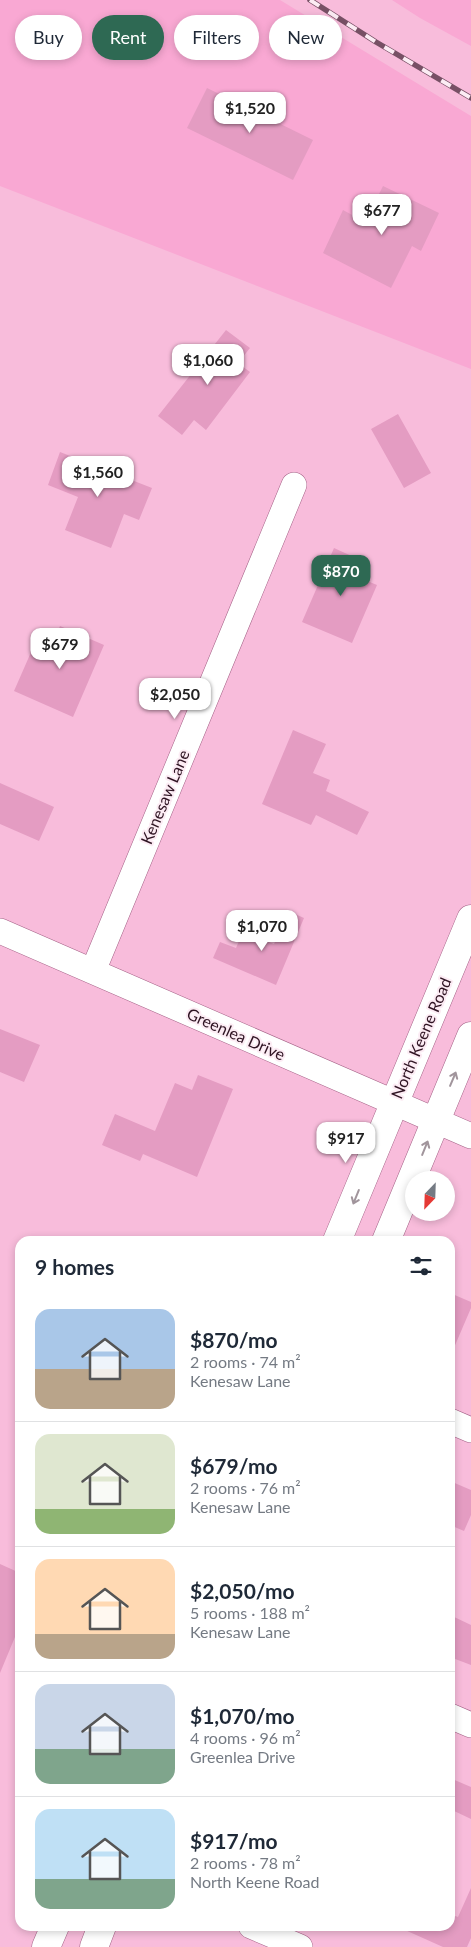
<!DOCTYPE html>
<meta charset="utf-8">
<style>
:root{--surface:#fff;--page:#f6f6f7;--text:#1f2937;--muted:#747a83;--line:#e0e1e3;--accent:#2e6953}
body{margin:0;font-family:Lato,sans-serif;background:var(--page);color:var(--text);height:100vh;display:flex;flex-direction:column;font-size:19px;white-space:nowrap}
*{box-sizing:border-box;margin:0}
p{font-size:16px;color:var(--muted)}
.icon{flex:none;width:28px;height:28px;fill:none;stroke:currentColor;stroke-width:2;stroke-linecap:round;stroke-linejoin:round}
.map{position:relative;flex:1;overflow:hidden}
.drawer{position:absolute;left:15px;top:1236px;width:440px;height:695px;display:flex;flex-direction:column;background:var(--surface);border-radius:15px;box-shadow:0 2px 8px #0003}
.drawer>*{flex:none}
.hud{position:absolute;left:15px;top:15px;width:441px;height:45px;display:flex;gap:10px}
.needle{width:32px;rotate:203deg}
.tools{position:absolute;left:405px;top:1171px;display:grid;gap:10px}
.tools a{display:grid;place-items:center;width:50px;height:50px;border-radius:50%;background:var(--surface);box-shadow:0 2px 8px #0003;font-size:25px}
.price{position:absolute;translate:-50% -42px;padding:0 11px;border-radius:10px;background:#fff;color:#222;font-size:16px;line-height:32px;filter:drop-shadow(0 1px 2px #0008)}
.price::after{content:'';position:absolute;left:50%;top:30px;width:15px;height:11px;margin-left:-8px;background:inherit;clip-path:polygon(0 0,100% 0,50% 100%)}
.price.current{background:var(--accent);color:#fff}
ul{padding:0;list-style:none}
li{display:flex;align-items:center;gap:15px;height:125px;padding:0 20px}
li+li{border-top:1px solid var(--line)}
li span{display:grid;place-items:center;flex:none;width:140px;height:100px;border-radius:15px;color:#555}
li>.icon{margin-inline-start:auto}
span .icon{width:60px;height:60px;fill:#fffc;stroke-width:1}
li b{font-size:21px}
h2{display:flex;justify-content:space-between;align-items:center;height:60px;padding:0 20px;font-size:21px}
.pill{padding:0 18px;border-radius:22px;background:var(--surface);box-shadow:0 2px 8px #0003;font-size:18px;line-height:45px}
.pill.current{background:var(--accent);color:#fff}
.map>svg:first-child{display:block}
.built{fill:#f9a8d3}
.building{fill:#e49cc2}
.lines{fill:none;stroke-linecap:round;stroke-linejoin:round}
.minor-casing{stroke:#a56287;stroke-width:26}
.major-casing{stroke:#a56287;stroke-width:29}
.minor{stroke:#fff;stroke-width:25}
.major{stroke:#fff;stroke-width:28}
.rail-casing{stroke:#775065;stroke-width:5.5}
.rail{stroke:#fcecf4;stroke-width:4;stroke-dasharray:11;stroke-linecap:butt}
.oneway{stroke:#a1959c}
.labels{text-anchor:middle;stroke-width:4;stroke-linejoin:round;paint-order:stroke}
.street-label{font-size:16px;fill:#2f1423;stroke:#fcecf4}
</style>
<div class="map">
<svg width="471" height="1947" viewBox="0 0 471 1947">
<rect width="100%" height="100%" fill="#f8bcdb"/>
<!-- built -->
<path class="built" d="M0 0H280L471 116V369L0 186Z
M392 0H471V46L420 18Z"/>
<!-- building -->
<path class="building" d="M207 88 313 140 293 180 187 128Z
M383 186 439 213 421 251 412 246 391 288 323 253 343 210 365 222Z
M226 330 250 348 238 363 250 372 206 430 194 420 182 435 158 416Z
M398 414 431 473 404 488 371 429Z
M60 452 152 488 139 520 124 514 111 548 65 530 78 497 48 485Z
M334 548 367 563 360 578 377 585 352 643 302 622Z
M60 626 104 645 73 717 14 691 39 634 54 641Z
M293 730 326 744 313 773 330 780 326 791 369 812 357 835 316 815 311 825 262 804Z
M0 783 54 807 39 841 0 824Z
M288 911 304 918 276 985 213 958 220 942 236 948 243 932 274 944Z
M0 1029 40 1045 24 1082 0 1072Z
M198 1075 233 1089 197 1177 143 1154 140 1161 102 1145 115 1114 155 1131 175 1083 192 1090Z
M450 1293 471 1302V1308L450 1357Z
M450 1481 471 1490V1515L464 1531 450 1525Z
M0 1564 20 1573V1625L0 1673Z
M450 1615 471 1625V1665L450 1657Z
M450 1778 471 1787V1819L450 1809Z
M471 1888V1938L467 1947H443L396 1926H450V1914L458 1917Z"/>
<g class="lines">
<!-- minor casing -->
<g class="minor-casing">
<path id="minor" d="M0 931 471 1136
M93 971 294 485
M450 1421 471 1430
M450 1716 471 1725
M251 1926 300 1947"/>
</g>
<!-- major casing -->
<g class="major-casing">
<path id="major" d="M337 1241 471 919
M386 1241 471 1036
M46 1947 55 1926
M94 1947 102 1926"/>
</g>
<!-- minor -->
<use href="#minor" class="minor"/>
<!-- major -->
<use href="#major" class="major"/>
<!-- rail casing -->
<g class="rail-casing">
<path id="rail" d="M310 0 376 42 471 98"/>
</g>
<!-- rail -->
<use href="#rail" class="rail"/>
</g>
<!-- one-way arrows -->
<defs><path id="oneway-shaft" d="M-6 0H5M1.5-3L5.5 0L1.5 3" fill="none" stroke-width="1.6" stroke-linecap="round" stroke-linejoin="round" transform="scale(1.25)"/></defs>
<g class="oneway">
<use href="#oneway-shaft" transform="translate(453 1079) rotate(-67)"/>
<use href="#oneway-shaft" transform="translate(425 1148) rotate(-68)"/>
<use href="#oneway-shaft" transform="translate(356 1197) rotate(112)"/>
</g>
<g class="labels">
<!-- street labels -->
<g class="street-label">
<text transform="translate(165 797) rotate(-67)" y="6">Kenesaw Lane</text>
<text transform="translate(236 1034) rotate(24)" y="6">Greenlea Drive</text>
<text transform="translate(421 1038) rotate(-67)" y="6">North Keene Road</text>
</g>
</g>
</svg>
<div class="tools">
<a><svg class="needle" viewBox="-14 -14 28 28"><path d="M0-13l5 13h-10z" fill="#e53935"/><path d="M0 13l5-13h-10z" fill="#747a83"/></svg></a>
</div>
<b class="price" style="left:250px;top:134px">$1,520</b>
<b class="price" style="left:382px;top:236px">$677</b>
<b class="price" style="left:208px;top:386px">$1,060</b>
<b class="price" style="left:98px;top:498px">$1,560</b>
<b class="price current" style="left:341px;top:597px">$870</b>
<b class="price" style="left:60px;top:670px">$679</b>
<b class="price" style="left:175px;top:720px">$2,050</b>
<b class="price" style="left:262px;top:952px">$1,070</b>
<b class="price" style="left:346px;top:1164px">$917</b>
<div class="hud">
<a class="pill">Buy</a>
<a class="pill current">Rent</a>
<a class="pill">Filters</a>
<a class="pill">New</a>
</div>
<section class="drawer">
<h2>9 homes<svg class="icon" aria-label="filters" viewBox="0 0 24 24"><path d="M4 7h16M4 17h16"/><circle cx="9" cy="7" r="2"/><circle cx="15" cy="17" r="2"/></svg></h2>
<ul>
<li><span style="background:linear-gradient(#a9c7e8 60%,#b9a48a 0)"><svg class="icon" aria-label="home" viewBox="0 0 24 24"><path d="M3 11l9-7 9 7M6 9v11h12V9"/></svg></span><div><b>$870/mo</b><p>2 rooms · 74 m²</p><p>Kenesaw Lane</p></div></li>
<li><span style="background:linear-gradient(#dfe7d0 75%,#8fb573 0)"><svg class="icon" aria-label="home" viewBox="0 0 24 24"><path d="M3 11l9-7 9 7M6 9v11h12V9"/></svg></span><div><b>$679/mo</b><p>2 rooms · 76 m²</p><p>Kenesaw Lane</p></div></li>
<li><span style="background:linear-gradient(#ffd9b3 75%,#b9a48a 0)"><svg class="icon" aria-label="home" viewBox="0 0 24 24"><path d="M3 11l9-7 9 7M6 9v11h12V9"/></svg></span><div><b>$2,050/mo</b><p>5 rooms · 188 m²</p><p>Kenesaw Lane</p></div></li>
<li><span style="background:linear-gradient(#c9d6e8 65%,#7fa58c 0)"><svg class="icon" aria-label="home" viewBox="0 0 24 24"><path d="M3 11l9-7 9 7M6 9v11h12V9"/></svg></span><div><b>$1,070/mo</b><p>4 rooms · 96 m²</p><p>Greenlea Drive</p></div></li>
<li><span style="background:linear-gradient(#bfe0f5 70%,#7fa58c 0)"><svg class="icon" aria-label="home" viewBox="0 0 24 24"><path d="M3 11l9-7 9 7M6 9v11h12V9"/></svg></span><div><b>$917/mo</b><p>2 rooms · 78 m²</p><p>North Keene Road</p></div></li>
</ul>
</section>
</div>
